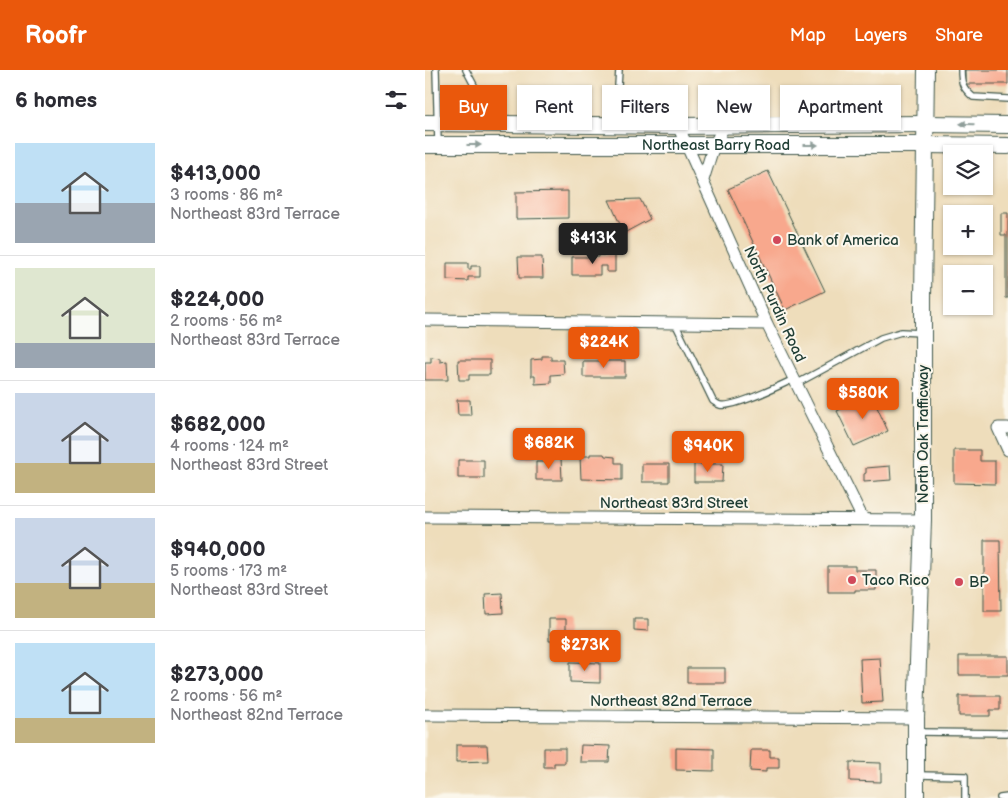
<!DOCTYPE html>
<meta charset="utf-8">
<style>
:root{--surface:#fff;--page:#f2f2f3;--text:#2b2b33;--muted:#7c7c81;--line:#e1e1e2;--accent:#ea580c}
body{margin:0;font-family:"Balsamiq Sans",sans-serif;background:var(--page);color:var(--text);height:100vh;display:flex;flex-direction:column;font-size:19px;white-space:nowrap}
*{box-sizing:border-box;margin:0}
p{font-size:16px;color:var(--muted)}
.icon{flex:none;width:28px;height:28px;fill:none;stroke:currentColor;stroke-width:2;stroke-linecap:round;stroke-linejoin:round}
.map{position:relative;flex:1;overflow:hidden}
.details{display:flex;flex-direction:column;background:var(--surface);width:425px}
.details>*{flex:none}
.banner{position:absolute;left:15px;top:15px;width:475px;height:45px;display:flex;gap:10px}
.controls{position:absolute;left:518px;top:75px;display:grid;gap:10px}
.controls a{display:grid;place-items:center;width:50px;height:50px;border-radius:0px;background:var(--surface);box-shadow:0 1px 4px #0004;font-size:25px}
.price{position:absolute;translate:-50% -42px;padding:0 11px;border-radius:5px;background:var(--accent);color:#fff;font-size:16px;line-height:32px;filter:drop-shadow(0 1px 2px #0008)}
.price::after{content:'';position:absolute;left:50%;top:30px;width:15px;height:11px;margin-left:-8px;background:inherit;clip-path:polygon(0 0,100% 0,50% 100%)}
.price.on{background:#222;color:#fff}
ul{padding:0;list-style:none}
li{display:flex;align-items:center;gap:15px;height:125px;padding:0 15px}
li+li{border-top:1px solid var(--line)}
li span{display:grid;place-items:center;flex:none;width:140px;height:100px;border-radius:0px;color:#555}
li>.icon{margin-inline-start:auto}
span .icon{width:60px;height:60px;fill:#fffc;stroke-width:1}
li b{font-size:21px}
h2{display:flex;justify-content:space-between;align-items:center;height:60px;padding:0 15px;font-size:21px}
.tag{padding:0 18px;border-radius:0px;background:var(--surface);box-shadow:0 1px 4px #0004;font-size:18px;line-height:45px}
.tag.on{background:var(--accent);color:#fff}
header{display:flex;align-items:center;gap:30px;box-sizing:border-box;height:70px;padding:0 25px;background:var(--accent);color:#fff}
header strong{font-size:24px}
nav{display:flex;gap:28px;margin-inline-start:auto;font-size:18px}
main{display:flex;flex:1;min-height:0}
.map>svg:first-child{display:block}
.building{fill:#f8a88d}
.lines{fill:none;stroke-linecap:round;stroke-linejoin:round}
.lane-casing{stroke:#3e5548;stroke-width:8}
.street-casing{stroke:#3e5548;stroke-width:13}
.secondary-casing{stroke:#3e5548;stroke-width:18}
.lane{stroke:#fff;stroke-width:5.5}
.street{stroke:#fff;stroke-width:11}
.secondary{stroke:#fff;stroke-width:16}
.oneway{fill:#8f9e9a}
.poi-dot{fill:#d1495b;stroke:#fbf7ec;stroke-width:2}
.labels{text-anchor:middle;stroke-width:4;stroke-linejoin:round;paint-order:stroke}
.street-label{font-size:15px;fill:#1f3d34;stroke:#fbf7ec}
.poi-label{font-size:15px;fill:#1f3d34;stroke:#fbf7ec;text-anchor:start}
</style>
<header>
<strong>Roofr</strong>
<nav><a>Map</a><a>Layers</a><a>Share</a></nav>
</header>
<main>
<section class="details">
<h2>6 homes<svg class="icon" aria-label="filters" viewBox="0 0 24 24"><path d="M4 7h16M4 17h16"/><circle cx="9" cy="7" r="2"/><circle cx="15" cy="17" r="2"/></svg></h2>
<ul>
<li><span style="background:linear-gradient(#bfe0f5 60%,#9aa5b1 0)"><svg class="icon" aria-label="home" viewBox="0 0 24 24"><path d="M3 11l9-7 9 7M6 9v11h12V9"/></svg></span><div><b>$413,000</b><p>3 rooms · 86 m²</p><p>Northeast 83rd Terrace</p></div></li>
<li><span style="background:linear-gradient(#dfe7d0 75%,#9aa5b1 0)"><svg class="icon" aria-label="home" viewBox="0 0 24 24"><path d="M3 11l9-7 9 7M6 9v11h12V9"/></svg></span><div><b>$224,000</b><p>2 rooms · 56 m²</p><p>Northeast 83rd Terrace</p></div></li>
<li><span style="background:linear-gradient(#c9d6e8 70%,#c2b280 0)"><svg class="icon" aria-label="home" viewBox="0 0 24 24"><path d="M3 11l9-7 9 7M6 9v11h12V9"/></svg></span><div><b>$682,000</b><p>4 rooms · 124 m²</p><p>Northeast 83rd Street</p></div></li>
<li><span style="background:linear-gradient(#c9d6e8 65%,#c2b280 0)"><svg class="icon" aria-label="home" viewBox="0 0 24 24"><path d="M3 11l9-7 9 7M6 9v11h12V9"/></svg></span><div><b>$940,000</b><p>5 rooms · 173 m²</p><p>Northeast 83rd Street</p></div></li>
<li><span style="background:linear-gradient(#bfe0f5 75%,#c2b280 0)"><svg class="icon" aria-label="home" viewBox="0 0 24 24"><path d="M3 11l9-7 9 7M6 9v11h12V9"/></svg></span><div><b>$273,000</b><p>2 rooms · 56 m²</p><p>Northeast 82nd Terrace</p></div></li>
</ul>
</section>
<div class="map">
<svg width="583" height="728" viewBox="0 0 583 728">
<rect width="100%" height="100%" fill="#fbf7ec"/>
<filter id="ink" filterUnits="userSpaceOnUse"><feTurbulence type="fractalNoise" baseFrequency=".02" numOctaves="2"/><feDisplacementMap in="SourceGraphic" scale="10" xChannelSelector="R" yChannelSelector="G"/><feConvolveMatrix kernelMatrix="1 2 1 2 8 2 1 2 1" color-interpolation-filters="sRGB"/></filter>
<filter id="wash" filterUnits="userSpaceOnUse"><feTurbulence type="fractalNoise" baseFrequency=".0096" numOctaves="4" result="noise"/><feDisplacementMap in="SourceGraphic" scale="20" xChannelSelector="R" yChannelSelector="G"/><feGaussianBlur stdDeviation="1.12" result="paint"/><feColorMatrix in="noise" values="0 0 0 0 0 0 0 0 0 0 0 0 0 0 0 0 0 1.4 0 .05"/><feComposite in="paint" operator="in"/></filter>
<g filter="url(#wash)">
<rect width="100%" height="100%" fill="#edb"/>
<g id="blocks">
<!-- building -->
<path class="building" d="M540 0H583V14H540Z
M343 101 400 221 360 240 303 119Z
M143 121V148L91 149V122Z
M215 129 225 149 199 163 184 130Z
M576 143H583V228H581V165H576Z
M174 185H190V202H182V196H175V205H147V187H174Z
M93 187H117L118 208H94Z
M22 193H43V199H46V196H55V207H43V211L22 210Z
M117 286H126V290H138L139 304 126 305V313L110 314V306H106V290L117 289Z
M6 287 15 288V292L22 291 23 310H0V292H6Z
M33 290H65V305H44V310H34Z
M158 291H200V307H158Z
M446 324 463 361 429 376 412 341Z
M32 330H45L46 345H33Z
M95 374H107L108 389H95Z
M529 380H555V391H570V414L529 413Z
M165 384H179L180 386 190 387V393H197V410L156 409 155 386H165Z
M126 388H136L137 410H111V392H125Z
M33 390H59V408H33Z
M217 394H244V412H217Z
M269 394H298L297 412H269Z
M465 396 466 410 439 412V404L441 403V398Z
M559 470H575L576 541H559Z
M403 496H430V500H451V520H430V522H403Z
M77 523 78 543 61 544 60 524Z
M124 549H141V571H124Z
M209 549H223V561L209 560Z
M534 586H583V605H534Z
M455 588 458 632 437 633 435 589Z
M145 592 175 593V613L145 612Z
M262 598H300V613H262Z
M534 626H575V640H565V646H534Z
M31 675H62L63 691 31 692Z
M156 675 185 676 184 692H155Z
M119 678H140V693H129V697H119Z
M251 678 289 679V701L251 700Z
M326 680H345V687H354V698H341V702L325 701Z
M425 692 456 693V712L425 711Z"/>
</g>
</g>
<g filter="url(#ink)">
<use href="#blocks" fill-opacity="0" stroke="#3e5548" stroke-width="1"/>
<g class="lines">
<!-- lane casing -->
<g class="lane-casing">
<path id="lane" d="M11 0 13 73
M41 0 50 17
M536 0C536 14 538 18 548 27L583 29
M193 16 194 0
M250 253 288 331C290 332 292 334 295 335 309 338 354 316 369 309
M371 314 456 268 476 262 497 263
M493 662 583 663
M493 705 540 706V728
M575 728 583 727"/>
</g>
<!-- street casing -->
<g class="street-casing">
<path id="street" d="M253 56 342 254 438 449
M278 110 289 75 300 55
M0 250 342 254
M583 358H573L583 380
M0 447 498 450
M0 645 491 648"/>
</g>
<!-- secondary casing -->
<g class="secondary-casing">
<g id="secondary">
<path d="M0 53 253 56 501 54 583 55"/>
<path id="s1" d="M0 75H500L583 76"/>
<path d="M491 728V648L498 450V228L501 0"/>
</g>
</g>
<!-- lane -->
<use href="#lane" class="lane"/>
<!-- street -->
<use href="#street" class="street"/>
<!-- secondary -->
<use href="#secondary" class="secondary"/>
</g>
<!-- one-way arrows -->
<defs><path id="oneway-solid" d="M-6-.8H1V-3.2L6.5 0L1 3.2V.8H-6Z" transform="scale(1.25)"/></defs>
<g class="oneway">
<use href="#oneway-solid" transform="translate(542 54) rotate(-179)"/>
<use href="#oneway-solid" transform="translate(49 75)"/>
<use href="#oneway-solid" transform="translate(386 75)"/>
</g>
</g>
<!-- markers -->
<g class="poi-dot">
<circle cx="352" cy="170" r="5"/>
<circle cx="427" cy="510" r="5"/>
<circle cx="534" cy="512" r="5"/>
</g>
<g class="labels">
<!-- street labels -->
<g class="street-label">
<text dy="5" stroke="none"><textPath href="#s1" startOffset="291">Northeast Barry Road</textPath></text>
<text transform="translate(350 234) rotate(65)" y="5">North Purdin Road</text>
<text transform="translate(498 364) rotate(-90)" y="5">North Oak Trafficway</text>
<text x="249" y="438">Northeast 83rd Street</text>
<text x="246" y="636">Northeast 82nd Terrace</text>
</g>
<!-- poi labels -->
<g class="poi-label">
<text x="362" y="175">Bank of America</text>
<text x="437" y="515">Taco Rico</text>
<text x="544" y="517">BP</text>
</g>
</g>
</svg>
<div class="controls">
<a><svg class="icon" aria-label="layers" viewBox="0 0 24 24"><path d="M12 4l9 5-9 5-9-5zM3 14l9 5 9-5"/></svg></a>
<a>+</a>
<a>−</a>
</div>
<b class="price on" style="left:168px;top:195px">$413K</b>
<b class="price" style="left:179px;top:299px">$224K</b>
<b class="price" style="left:438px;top:350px">$580K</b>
<b class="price" style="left:124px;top:400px">$682K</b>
<b class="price" style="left:283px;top:403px">$940K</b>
<b class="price" style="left:160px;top:602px">$273K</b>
<div class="banner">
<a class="tag on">Buy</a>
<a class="tag">Rent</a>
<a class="tag">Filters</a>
<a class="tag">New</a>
<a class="tag">Apartment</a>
</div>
</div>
</main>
